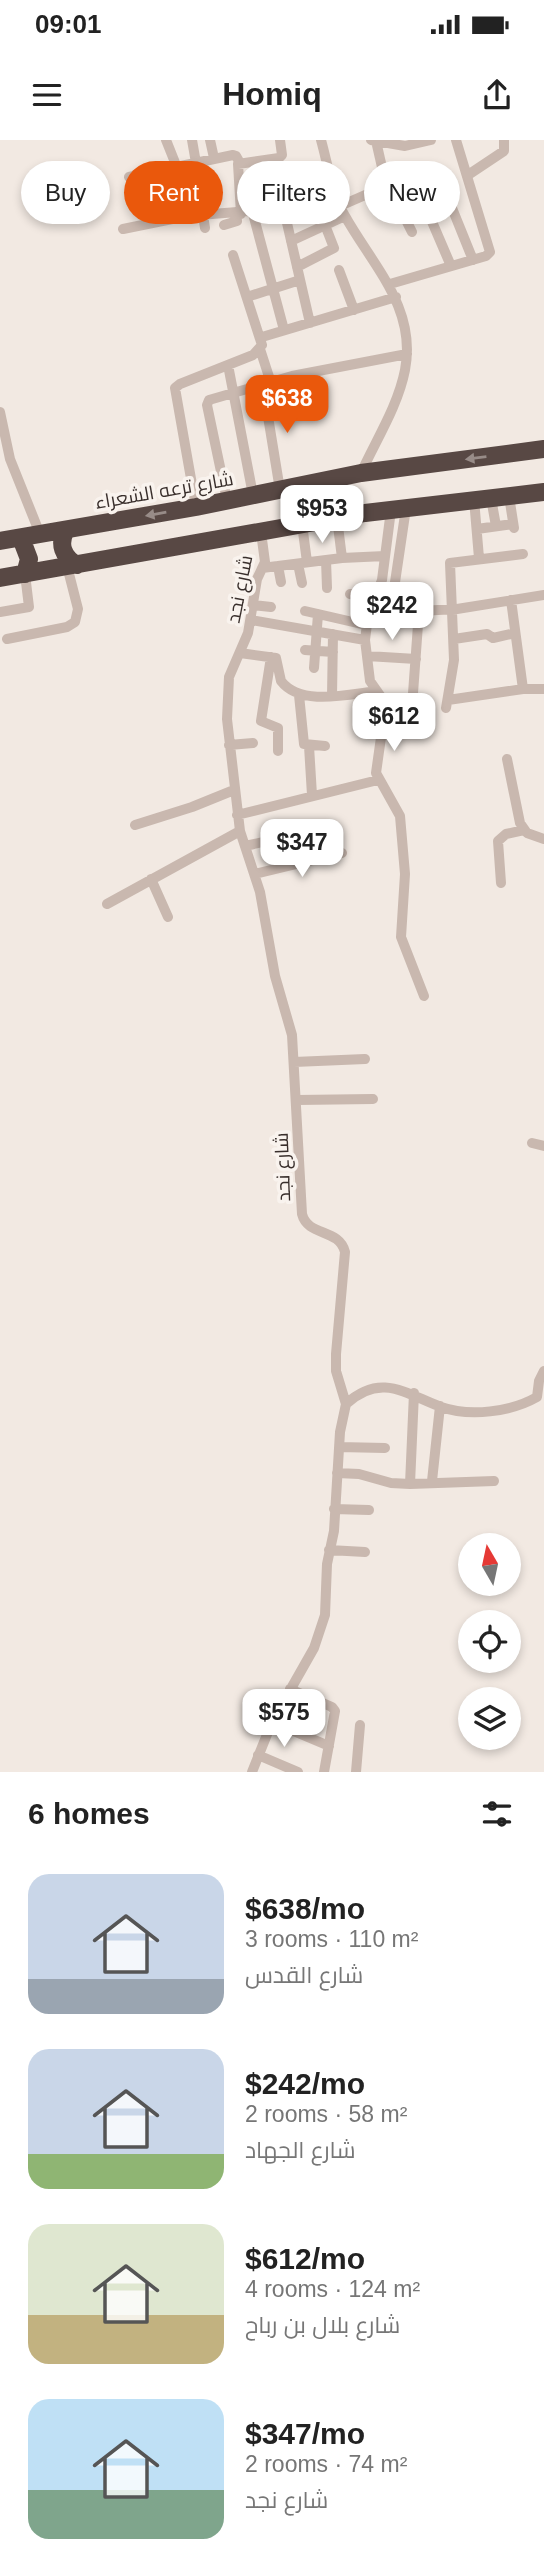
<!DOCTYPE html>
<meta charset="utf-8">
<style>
:root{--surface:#fff;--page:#f6f6f6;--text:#222;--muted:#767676;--accent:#ea580c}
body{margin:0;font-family:Arial,Cairo,sans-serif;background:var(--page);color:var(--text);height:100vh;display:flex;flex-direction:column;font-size:26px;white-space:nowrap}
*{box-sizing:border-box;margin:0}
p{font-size:23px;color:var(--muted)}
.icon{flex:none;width:38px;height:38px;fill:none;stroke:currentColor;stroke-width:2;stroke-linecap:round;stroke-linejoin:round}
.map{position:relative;height:1632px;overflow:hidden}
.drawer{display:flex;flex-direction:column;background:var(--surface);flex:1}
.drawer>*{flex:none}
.hud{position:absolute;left:21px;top:21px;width:502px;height:63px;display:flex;gap:14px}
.needle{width:46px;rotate:351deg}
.tools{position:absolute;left:458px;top:1393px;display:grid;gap:14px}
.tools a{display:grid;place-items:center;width:63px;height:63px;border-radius:50%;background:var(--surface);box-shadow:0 4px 10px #0003;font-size:35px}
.price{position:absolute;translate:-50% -60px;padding:0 16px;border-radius:14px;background:#fff;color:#222;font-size:23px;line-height:46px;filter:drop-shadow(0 2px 4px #0008)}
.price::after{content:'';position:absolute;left:50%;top:42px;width:21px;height:16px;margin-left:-10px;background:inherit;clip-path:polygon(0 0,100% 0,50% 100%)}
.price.current{background:var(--accent);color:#fff}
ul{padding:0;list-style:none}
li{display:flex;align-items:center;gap:21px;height:175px;padding:0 28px}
li span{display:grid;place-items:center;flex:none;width:196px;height:140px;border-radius:21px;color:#555}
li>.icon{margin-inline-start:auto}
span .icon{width:84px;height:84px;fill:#fffc;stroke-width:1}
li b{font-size:30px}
h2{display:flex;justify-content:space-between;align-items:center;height:84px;padding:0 28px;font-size:30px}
.chip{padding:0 24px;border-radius:32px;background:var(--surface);box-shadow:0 4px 10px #0003;font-size:24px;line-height:63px}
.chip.current{background:var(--accent);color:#fff}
.status{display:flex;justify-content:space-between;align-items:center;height:49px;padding:0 35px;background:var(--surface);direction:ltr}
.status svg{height:19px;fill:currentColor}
header{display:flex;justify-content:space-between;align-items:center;height:91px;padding:0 28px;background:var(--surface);font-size:32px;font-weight:800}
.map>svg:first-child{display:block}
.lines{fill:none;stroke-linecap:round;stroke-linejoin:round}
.street{stroke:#c9b8af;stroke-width:10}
.highway{stroke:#584844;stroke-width:18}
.oneway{fill:#988c88}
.labels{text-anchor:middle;stroke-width:7;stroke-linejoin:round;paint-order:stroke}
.street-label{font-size:19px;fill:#392f2c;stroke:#f9f3ee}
</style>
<div class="status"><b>09:01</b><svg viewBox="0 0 49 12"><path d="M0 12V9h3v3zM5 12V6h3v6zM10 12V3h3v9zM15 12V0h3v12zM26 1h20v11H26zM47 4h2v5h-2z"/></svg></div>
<header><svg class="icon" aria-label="menu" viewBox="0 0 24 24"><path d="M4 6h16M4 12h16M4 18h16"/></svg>Homiq<svg class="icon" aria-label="share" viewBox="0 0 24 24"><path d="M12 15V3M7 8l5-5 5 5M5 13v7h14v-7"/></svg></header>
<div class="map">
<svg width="544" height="1632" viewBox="0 0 544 1632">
<rect width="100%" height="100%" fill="#f2e9e2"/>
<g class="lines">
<!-- street -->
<path class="street" d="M166 0 176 25 187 76
M192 0 196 23
M210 0 214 18
M321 0C328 25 332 54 345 76 373 126 417 168 405 230 398 266 376 300 361 333
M371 0 405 6 431 0
M376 1 384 36 412 92
M468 35 504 11V0
M129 37 233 15 236 16 240 23
M295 39 330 32
M421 56 451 126
M340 66 388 45
M452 68 473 120
M252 70 284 190
M284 70 310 183
M241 74 238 24 279 18 282 15 280 0
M203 75 205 88
M224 85 237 81 236 72
M123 89 187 76 274 69 295 71 339 64
M291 101 345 76
M297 127 334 108 325 85
M339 130 354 170
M390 144 486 116 490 112 456 0
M247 157 300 140
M262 197 396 157
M260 209 271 243
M228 225 253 355
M263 246 280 350
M0 272 10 319 40 394
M509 356 514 388
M491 358 496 386
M474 359 479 418
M227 360 207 265 209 260 292 236 407 214
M196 367 175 248 180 244 253 215 262 205 233 115
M406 368 394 449 414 463 419 471 412 567
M391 370 382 440 368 476 365 500 370 541 384 561 385 569 376 633 400 676 405 734 401 797 424 856
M337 378 342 418
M302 384 307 422
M477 389 513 384
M326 420 327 448
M298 424 302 443
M278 426 281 442
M262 428 342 418 385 416
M350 454 375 458
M511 460 523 549
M253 465 271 467
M305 471 366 485
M419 471 457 469 544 455
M0 472 29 467 25 434
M251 480 365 500
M7 499 67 487 75 482 78 469 67 426
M454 499 487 494 493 498 515 493
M305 510 333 512
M240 513 276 518 281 541C301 567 349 554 377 551
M367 516 416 519
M271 517 261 581 278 588V611
M314 528 318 474
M299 555 304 604 325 606
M332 556 333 494
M448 560 523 549H544
M446 568 454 520 450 423 523 414
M358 586 385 583
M229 605 253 603
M309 606 312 655
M507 619 520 683 527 693 544 699
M237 675 378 640
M135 685 192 667 234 650
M245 706 326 688
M255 734 342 713
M151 739 168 777
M501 743 498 701 506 694 524 690
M107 764 240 691
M294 922 365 919
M297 960 373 959
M532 1003 544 1006
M346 1264C381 1232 406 1254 441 1267 470 1277 511 1272 537 1257L539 1241 544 1231
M339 1307 385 1308
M337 1333 359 1334 391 1343 410 1344 494 1341
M432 1341 440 1266
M410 1344 414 1253
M334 1369 369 1370
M329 1410 365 1412
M290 1549 332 1567 335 1571 324 1632
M272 1582 329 1606
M258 1615 298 1632
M252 1632 272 1582 314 1508 325 1475 327 1424 334 1391 340 1292 346 1264 336 1231V1214L345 1112C339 1088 308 1097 302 1074L292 895 275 836 260 752 240 691 227 579 229 537 248 493 257 439 265 422 261 392
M356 1632 360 1585"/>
<!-- highway -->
<path class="highway" d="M66 390C58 404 63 417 77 425
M21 398 29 419 25 434
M0 401 196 367 361 333 544 309
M0 438 365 373 544 352"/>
</g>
<!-- one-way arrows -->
<defs><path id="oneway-solid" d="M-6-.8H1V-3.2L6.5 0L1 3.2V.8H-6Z" transform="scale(1.75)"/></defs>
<g class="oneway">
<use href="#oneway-solid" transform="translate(476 318) rotate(173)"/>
<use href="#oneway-solid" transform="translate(156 374) rotate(170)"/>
</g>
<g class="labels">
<!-- street labels -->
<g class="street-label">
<text transform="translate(164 350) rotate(-10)" y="7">شارع ترعه الشعراء</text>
<text transform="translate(239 449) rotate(-79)" y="7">شارع نجد</text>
<text transform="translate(282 1027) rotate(-92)" y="7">شارع نجد</text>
</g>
</g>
</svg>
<div class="tools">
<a><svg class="needle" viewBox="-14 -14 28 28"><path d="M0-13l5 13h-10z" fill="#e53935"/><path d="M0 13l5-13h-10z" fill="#767676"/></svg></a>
<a><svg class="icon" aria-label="locate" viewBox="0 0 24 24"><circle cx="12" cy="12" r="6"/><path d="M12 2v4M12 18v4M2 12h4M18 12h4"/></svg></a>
<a><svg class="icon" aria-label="layers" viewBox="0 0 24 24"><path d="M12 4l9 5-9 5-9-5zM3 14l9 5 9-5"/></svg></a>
</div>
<b class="price current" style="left:287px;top:295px">$638</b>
<b class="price" style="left:322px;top:405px">$953</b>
<b class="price" style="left:392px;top:502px">$242</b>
<b class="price" style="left:394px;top:613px">$612</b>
<b class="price" style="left:302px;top:739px">$347</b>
<b class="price" style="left:284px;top:1609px">$575</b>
<div class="hud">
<a class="chip">Buy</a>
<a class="chip current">Rent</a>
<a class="chip">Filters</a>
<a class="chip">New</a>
</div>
</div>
<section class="drawer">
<h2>6 homes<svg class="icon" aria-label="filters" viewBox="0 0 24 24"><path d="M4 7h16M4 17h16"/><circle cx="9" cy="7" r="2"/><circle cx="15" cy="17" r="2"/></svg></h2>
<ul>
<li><span style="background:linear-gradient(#c9d6e8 75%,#9aa5b1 0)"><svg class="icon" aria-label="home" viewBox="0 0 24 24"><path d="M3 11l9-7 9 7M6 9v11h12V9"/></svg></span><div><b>$638/mo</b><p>3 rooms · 110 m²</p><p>شارع القدس</p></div></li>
<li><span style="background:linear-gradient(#c9d6e8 75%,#8fb573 0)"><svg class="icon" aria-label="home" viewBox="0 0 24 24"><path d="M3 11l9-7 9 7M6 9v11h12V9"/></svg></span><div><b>$242/mo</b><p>2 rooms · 58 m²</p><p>شارع الجهاد</p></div></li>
<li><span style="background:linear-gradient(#dfe7d0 65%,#c2b280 0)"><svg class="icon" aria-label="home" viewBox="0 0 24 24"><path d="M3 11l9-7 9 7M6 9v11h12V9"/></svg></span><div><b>$612/mo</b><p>4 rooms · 124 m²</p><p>شارع بلال بن رباح</p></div></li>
<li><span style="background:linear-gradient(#bfe0f5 65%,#7fa58c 0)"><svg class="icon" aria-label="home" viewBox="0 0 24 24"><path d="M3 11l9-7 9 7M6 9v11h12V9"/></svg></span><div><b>$347/mo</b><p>2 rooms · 74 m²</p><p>شارع نجد</p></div></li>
</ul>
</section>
